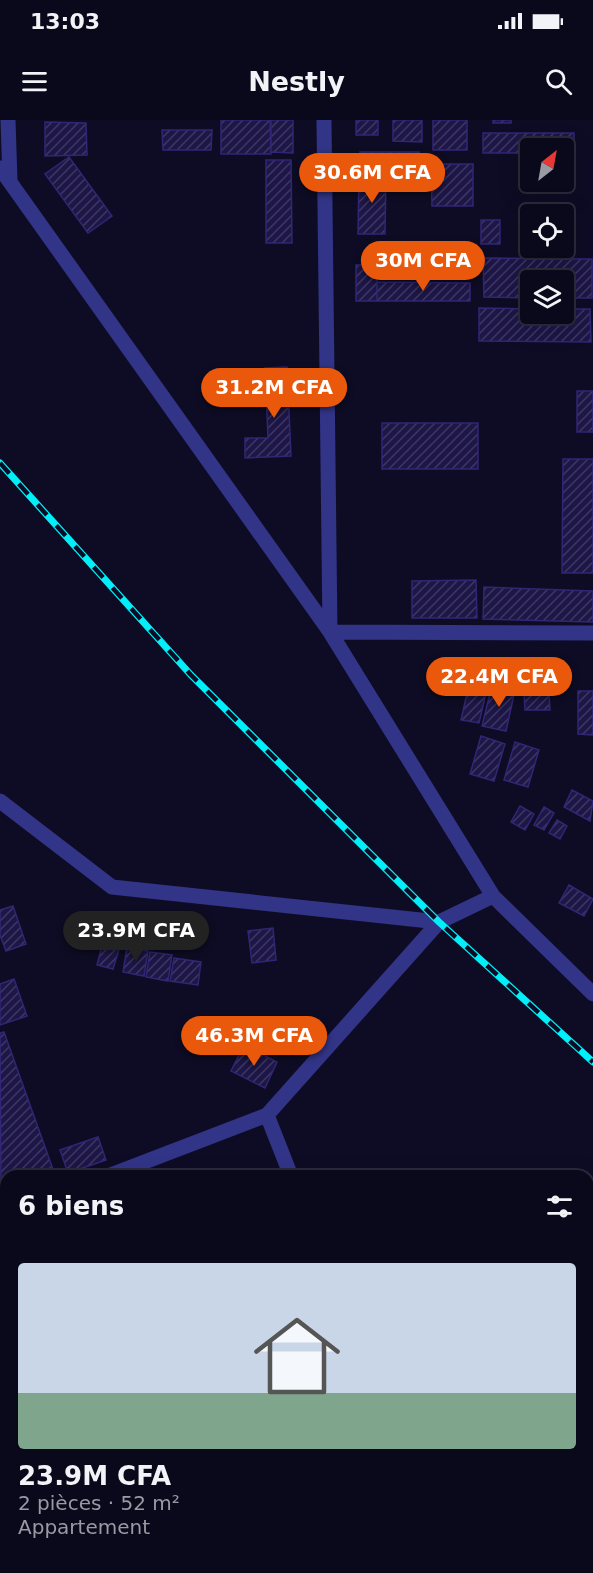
<!DOCTYPE html>
<html lang="fr">
<meta charset="utf-8">
<style>
:root{--surface:#0a091b;--page:#181728;--text:#f1f3f6;--muted:#999aa3;--line:#2a2a3a;--accent:#ea580c}
body{margin:0;font-family:"DejaVu Sans",sans-serif;background:var(--page);color:var(--text);height:100vh;display:flex;flex-direction:column;font-size:22px;white-space:nowrap}
*{box-sizing:border-box;margin:0}
p{font-size:20px;color:var(--muted)}
.icon{flex:none;width:33px;height:33px;fill:none;stroke:currentColor;stroke-width:2;stroke-linecap:round;stroke-linejoin:round}
.map{position:relative;flex:1;overflow:hidden}
.details{position:absolute;left:0px;top:1050px;width:594px;height:404px;display:flex;flex-direction:column;background:var(--surface);border-radius:18px 18px 0 0;box-shadow:0 6px 24px #0002,0 0 0 2px var(--line)}
.details>*{flex:none}
.needle{width:39px;rotate:31deg}
.fabs{position:absolute;left:520px;top:18px;display:grid;gap:12px}
.fabs a{display:grid;place-items:center;width:54px;height:54px;border-radius:6px;background:var(--surface);box-shadow:0 6px 24px #0002,0 0 0 2px var(--line);font-size:30px}
.price{position:absolute;translate:-50% -51px;padding:0 14px;border-radius:21px;background:var(--accent);color:#fff;font-size:20px;line-height:39px;filter:drop-shadow(0 2px 3px #0008)}
.price::after{content:'';position:absolute;left:50%;top:36px;width:18px;height:14px;margin-left:-9px;background:inherit;clip-path:polygon(0 0,100% 0,50% 100%)}
.price.current{background:#222;color:#fff}
ul{padding:0;list-style:none}
li{display:grid;align-content:center;gap:12px;height:318px;padding:0 18px}
li span{display:grid;place-items:center;height:186px;border-radius:6px;color:#555}
li>.icon{margin-inline-start:auto}
span .icon{width:108px;height:108px;fill:#fffc;stroke-width:1}
li b{font-size:26px}
h2{display:flex;justify-content:space-between;align-items:center;height:72px;padding:0 18px;font-size:26px}
.status{display:flex;justify-content:space-between;align-items:center;height:42px;padding:0 30px;background:var(--surface);direction:ltr}
.status svg{height:16px;fill:currentColor}
header{display:flex;justify-content:space-between;align-items:center;height:78px;padding:0 18px;background:var(--surface);font-size:27px;font-weight:700}
.map>svg:first-child{display:block}
.building{fill:url(#building-hatch);stroke:#312675;stroke-width:1.5}
.lines{fill:none;stroke-linecap:round;stroke-linejoin:round}
.minor{stroke:#323487;stroke-width:15}
.rail-casing{stroke:#00eff9;stroke-width:7}
.rail{stroke:#0e0c24;stroke-width:4.5;stroke-dasharray:14;stroke-linecap:butt}
</style>
<div class="status"><b>13:03</b><svg viewBox="0 0 49 12"><path d="M0 12V9h3v3zM5 12V6h3v6zM10 12V3h3v9zM15 12V0h3v12zM26 1h20v11H26zM47 4h2v5h-2z"/></svg></div>
<header><svg class="icon" aria-label="menu" viewBox="0 0 24 24"><path d="M4 6h16M4 12h16M4 18h16"/></svg>Nestly<svg class="icon" aria-label="search" viewBox="0 0 24 24"><circle cx="10" cy="10" r="6"/><path d="M15 15l6 6"/></svg></header>
<div class="map">
<svg width="593" height="1453" viewBox="0 0 593 1453">
<defs>
<pattern id="building-hatch" width="6" height="6" patternUnits="userSpaceOnUse" patternTransform="scale(1.5)"><rect width="6" height="6" fill="#1d1646"/><path d="M-1 1l2-2M0 6l6-6M5 7l2-2" fill="none" stroke="#3d3762"/></pattern>
</defs>
<rect width="100%" height="100%" fill="#0e0c24"/>
<!-- building -->
<path class="building" d="M221 0H270L271 34H221Z
M271 0H293V33L271 32Z
M356 0H378V15H356Z
M393 0H422V22L393 21Z
M433 0H467V30H433Z
M493 0H511V3H493Z
M45 2 86 3 87 35 45 36Z
M162 10H212L211 30H163Z
M483 13H574V33H564V28H531V33H483Z
M360 32H419L420 49H360Z
M69 37 112 96 88 113 45 54Z
M266 40H291L292 123H266Z
M431 44H473V86H432Z
M359 54 386 55 385 114H358Z
M481 100H500V124H481Z
M483 138 592 139V178H564V160H531V178L484 177Z
M356 145H377V181H356Z
M377 162 470 163V181H377Z
M479 188 531 189V194H564V189H590L591 222 479 221Z
M287 247 291 336 245 338V318H268L265 248Z
M577 271H593V312H577Z
M382 303H478V349H382Z
M563 339H593V453H562Z
M476 460 477 498H412V461Z
M484 467 593 471V502L483 499Z
M492 565 515 570 506 611 482 606Z
M468 569 486 573 479 603 461 600Z
M578 571H593V615L578 614Z
M524 573H549L550 590H525Z
M481 616 505 624 494 661 470 654Z
M515 622 539 630 528 667 504 660Z
M572 670 593 681 590 701 564 687Z
M520 686 534 694 525 710 511 702Z
M544 687 554 693 544 710 534 705Z
M557 700 567 706 560 719 549 713Z
M569 765 593 779 584 796 559 783Z
M13 786 26 824 6 831 0 815V790Z
M273 808 276 840 252 843 248 811Z
M103 822 120 826 113 849 97 845Z
M127 828 148 831 144 856 123 852Z
M150 832 172 835 168 861 146 857Z
M174 838 201 842 198 865 170 861Z
M14 859 27 896 0 905V864Z
M4 912 55 1055 6 1056V1073L1 1074 0 913Z
M244 925 277 942 265 968 231 951Z
M98 1017 106 1040 68 1053 60 1030Z
M592 1230 593 1268 588 1270V1231Z
M588 1298 593 1311V1350L588 1352Z
M340 1448 342 1453H322L338 1448Z
M381 1448H405L407 1453H383Z"/>
<g class="lines">
<!-- minor -->
<path class="minor" d="M8 0 10 61
M324 0 330 512 593 513
M0 48 330 512 493 776 593 874
M0 681 112 767 439 802
M267 995 291 1056
M108 1056 267 995 439 802 493 776
M0 1097 6 1095
M0 1170 6 1185
M108 1448 111 1453
M444 1448 446 1453"/>
<!-- rail casing -->
<g class="rail-casing">
<path id="rail" d="M0 343 191 555 439 802 593 942"/>
</g>
<!-- rail -->
<use href="#rail" class="rail"/>
</g>
</svg>
<div class="fabs">
<a><svg class="needle" viewBox="-14 -14 28 28"><path d="M0-13l5 13h-10z" fill="#e53935"/><path d="M0 13l5-13h-10z" fill="#999aa3"/></svg></a>
<a><svg class="icon" aria-label="locate" viewBox="0 0 24 24"><circle cx="12" cy="12" r="6"/><path d="M12 2v4M12 18v4M2 12h4M18 12h4"/></svg></a>
<a><svg class="icon" aria-label="layers" viewBox="0 0 24 24"><path d="M12 4l9 5-9 5-9-5zM3 14l9 5 9-5"/></svg></a>
</div>
<b class="price" style="left:372px;top:84px">30.6M CFA</b>
<b class="price" style="left:423px;top:172px">30M CFA</b>
<b class="price" style="left:274px;top:299px">31.2M CFA</b>
<b class="price" style="left:499px;top:588px">22.4M CFA</b>
<b class="price current" style="left:136px;top:842px">23.9M CFA</b>
<b class="price" style="left:254px;top:947px">46.3M CFA</b>
<section class="details">
<h2>6 biens<svg class="icon" aria-label="filters" viewBox="0 0 24 24"><path d="M4 7h16M4 17h16"/><circle cx="9" cy="7" r="2"/><circle cx="15" cy="17" r="2"/></svg></h2>
<ul>
<li><span style="background:linear-gradient(#c9d6e8 70%,#7fa58c 0)"><svg class="icon" aria-label="home" viewBox="0 0 24 24"><path d="M3 11l9-7 9 7M6 9v11h12V9"/></svg></span><div><b>23.9M CFA</b><p>2 pièces · 52 m²</p><p>Appartement</p></div></li>
</ul>
</section>
</div>
